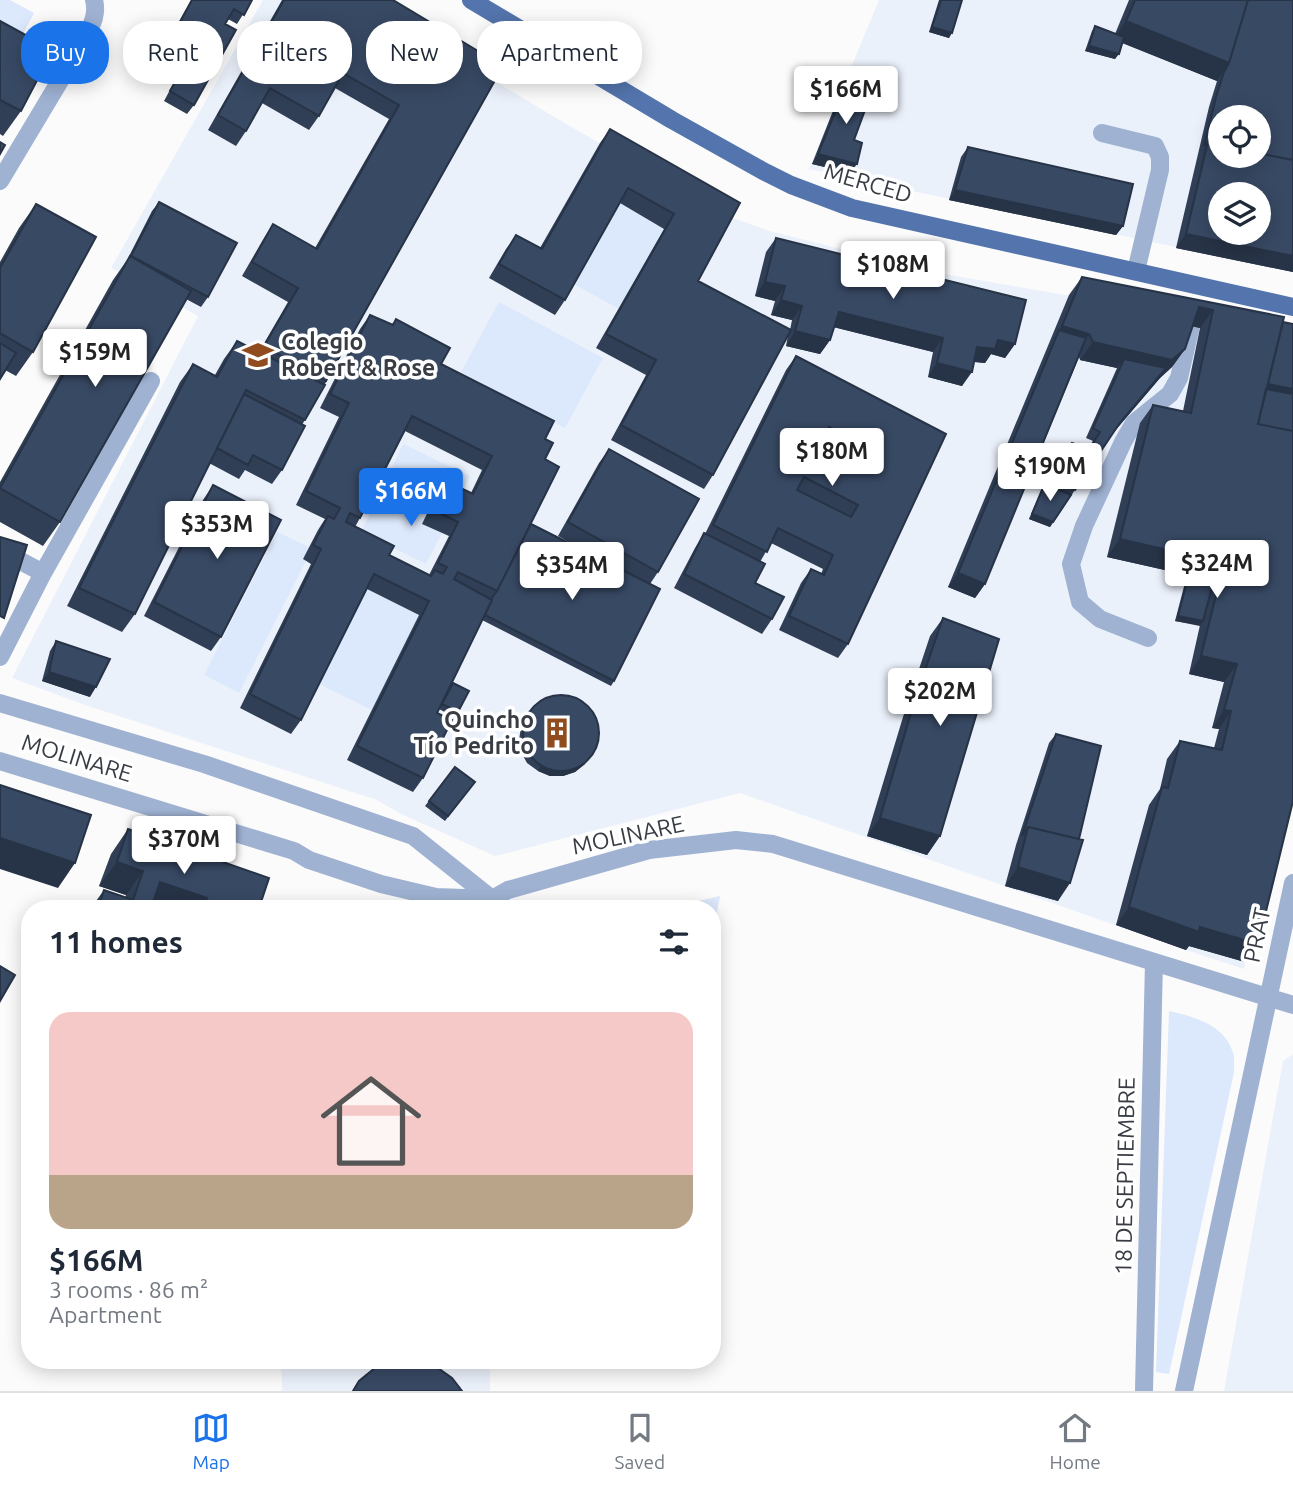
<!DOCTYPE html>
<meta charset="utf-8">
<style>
:root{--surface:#fff;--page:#f2f2f3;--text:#1f2937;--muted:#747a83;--line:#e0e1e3;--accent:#1a73e8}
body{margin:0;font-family:Ubuntu,sans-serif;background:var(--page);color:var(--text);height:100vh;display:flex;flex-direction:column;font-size:26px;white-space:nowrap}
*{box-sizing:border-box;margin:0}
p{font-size:23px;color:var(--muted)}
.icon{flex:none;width:38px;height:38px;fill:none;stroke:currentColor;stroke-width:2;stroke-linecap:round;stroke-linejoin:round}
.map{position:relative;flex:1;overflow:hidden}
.sheet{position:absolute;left:21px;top:900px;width:700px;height:469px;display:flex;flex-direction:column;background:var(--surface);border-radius:28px;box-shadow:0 4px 18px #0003}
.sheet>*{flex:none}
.top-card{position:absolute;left:21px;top:21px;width:700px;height:63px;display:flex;gap:14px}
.fabs{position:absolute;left:1208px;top:105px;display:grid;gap:14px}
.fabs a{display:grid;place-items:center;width:63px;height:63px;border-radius:50%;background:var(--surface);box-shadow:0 4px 18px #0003;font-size:35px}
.price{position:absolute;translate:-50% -60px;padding:0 16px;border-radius:7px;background:#fff;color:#222;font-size:23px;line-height:46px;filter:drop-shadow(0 2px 4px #0008)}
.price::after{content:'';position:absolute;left:50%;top:42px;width:21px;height:16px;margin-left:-10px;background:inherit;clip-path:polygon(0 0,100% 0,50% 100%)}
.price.current{background:var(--accent);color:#fff}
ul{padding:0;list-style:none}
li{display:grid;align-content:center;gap:14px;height:371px;padding:0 28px}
li span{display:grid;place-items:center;height:217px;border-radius:21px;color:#555}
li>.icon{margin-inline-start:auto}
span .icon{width:126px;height:126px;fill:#fffc;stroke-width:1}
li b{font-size:30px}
h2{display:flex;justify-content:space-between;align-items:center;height:84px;padding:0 28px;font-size:30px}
.tag{padding:0 24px;border-radius:28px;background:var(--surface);box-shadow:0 4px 18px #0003;font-size:24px;line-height:63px}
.tag.current{background:var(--accent);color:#fff}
.menu{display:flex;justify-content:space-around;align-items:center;height:98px;border-top:2px solid var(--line);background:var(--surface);font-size:19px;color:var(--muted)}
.menu a{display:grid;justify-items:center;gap:4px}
.menu .current{color:var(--accent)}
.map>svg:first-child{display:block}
.built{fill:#ebf1fb;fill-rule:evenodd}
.grass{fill:#dce8fb}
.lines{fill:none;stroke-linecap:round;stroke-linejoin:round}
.minor{stroke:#9fb2d2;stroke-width:18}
.major{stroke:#5374ac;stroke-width:18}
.wall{fill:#303f56;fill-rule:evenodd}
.shaded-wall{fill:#273346}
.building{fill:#384964;stroke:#273346;stroke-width:2;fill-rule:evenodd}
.labels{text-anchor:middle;stroke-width:7;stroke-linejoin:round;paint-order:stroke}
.street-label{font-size:23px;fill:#383c44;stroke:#fff}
.poi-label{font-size:23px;font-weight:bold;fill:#383c44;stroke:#fff;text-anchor:start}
</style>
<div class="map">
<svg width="1293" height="1391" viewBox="0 0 1293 1391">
<rect width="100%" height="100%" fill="#fbfbfb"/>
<!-- built -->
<path class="built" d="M263 0H360L561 121 730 217 770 231 932 272 1123 305 1293 340 1277 835 1244 969 1186 950 740 793 495 856 401 814 377 800 85 705 12 678 198 316 111 268Z
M879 0H1293V272L809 169ZM1220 117H1258V156H1220ZM1220 194H1258V233H1220Z
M1293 1054V1391H1224L1283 1061Z
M281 1360H490V1391H282Z"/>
<!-- grass -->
<path class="grass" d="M0 0H10L34 13 18 43 0 33Z
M618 202 664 229 619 309 572 283Z
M499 302 603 358 565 428 461 372Z
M403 444 470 476 456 504 436 495 423 523 442 533 426 564 361 532Z
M277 532 309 547 303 559 306 561 239 693 204 675Z
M364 588 419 615 372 710 317 683Z
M720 896 712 938V908H678L677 906Z
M1169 1011C1192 1016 1224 1025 1232 1050 1235 1057 1234 1064 1234 1072L1169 1374 1156 1372Z"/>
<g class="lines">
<!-- minor -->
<path class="minor" d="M1102 133 1155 146 1160 157V170L1136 271
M0 181 85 39C91 26 98 15 94 0
M0 550 43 573
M1148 638 1100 619 1080 602 1071 564 1084 526 1123 442 1134 423 1170 394 1179 378 1191 326
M0 657 43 573 151 381
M0 703 204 764 413 836 492 899
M0 761 294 851 309 860 381 884 436 897 492 899 508 890 649 850 736 840 773 844 1293 1005
M1144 1391 1154 962
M1184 1391 1293 883"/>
<!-- major -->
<path class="major" d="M471 0 672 120 763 171 791 185 852 208 1293 307"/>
</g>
<!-- wall -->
<path class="wall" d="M191 0H252L237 24 228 19 225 24 194 105 187 114 164 101 189 55 167 43Z
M282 0H393L503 66 302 425 282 470 272 484 245 470 239 479 209 463 135 614 122 632 67 606 180 382 193 364 215 375 224 359 237 341 259 352 288 302 242 276 264 238 273 224 315 248 389 119 335 88 319 116 309 130 262 103 246 131 236 146 208 130Z
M939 0H962L949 38 929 32Z
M1129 0H1293V272L1176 248 1209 107 1217 81 1122 43 1115 59 1085 51 1092 31 1095 26 1115 34Z
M0 21 21 111 3 136 0 134Z
M847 83 854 140 850 173 812 164 840 93Z
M610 129 740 203 698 281 790 330 792 320 771 315 775 301 755 296 766 252 776 238 1015 344 1005 358 991 354 985 363 974 362 962 386 928 377 933 352 834 327 830 340 820 354 786 346 788 335 713 475 704 489 611 440 646 375 596 348 664 229 620 203 565 300 555 315 489 278 506 249 516 235 540 248 600 143Z
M968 147 1123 226 1116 235 949 200 961 157Z
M159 202 208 297 201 307 186 299 60 522 43 546 0 522V482L113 280 127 260 152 211Z
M36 204 33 352 16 376 5 370 0 379V262L19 228Z
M1082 277 1283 322 1245 962 1189 946 1186 950 1116 925 1149 805 1160 789 1167 759 1180 741 1214 748 1219 729 1212 728 1224 682 1189 674 1200 625 1175 621 1187 575 1107 557 1140 423 1153 405 1183 411 1200 328 1192 326 1185 349 1172 367 1160 378 1114 432 1050 527 1029 519 1042 488 1045 483 1049 484 1065 453 1072 443 1088 449 1093 441 1086 438 1117 368 1080 360 1079 357 985 584 975 598 948 587 1069 295Z
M370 315 392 325 396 319 441 364 545 439V459L531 524 590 554 558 536 599 463 609 449 658 572 650 584 614 681 611 686 482 620 437 713 423 778 413 792 347 760 419 615 367 589 301 720 291 734 240 708 311 564 303 559 318 530 325 519 296 505 339 417 320 408 360 329ZM405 431 482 470 471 493 446 481 436 495 422 524 449 536 429 575 389 555 355 527 360 518Z
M796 356 946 434 848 644 838 658 779 630 801 583 811 569 821 574 823 569 771 543 760 562 755 583 772 619 762 634 674 588 695 548 704 533 705 534 786 370Z
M213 485 221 637 211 651 144 616 203 500Z
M943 618 940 836 927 855 867 836 903 717 930 636Z
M56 641 90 697 42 681 50 651Z
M453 683 458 712 454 717 439 709Z
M529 712 585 764 575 772 563 776H550L538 771 527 763 521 752 519 740 521 727Z
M1056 734 1079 839 1058 901 1005 886 1016 845 1049 743Z
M455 767 475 782 445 821 425 806Z
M128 829 259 908H91L104 890 125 898 126 895 99 886 111 854Z"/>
<!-- shaded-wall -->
<path class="shaded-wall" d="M1126 21 1229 63 1217 81 1113 39Z
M932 27 952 33 949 38 929 32Z
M1089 46 1119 54 1115 59 1085 51Z
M818 154 857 164 850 173 812 164Z
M955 190 1123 226 1116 235 949 200Z
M1186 234 1293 256V272L1176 248Z
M765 282 785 286 775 301 755 296Z
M781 300 802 306 792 320 771 315Z
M1199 307 1213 310 1200 328 1186 325Z
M839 312 943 338 933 352 829 326Z
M1062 326 1089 334 1077 352 1059 330Z
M795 331 830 340 820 354 786 346Z
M998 340 1015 344 1005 358 991 354 985 363 967 361 977 347Z
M1093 342 1185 349 1172 367 1160 378 1113 433 1124 359 1117 368 1080 360Z
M937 363 972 372 962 386 928 377Z
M1266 384 1293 389V405L1260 399Z
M1032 514 1053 522 1050 527 1029 519Z
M1120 539 1224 563 1211 581 1190 570 1187 575 1107 557Z
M958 573 985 584 975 598 948 587Z
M1178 616 1203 621 1200 626 1175 621Z
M1201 656 1237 664 1224 682 1189 674Z
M49 672 96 687 90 697 42 681Z
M1224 710 1231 711 1219 729 1212 728Z
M589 759 585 764 575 772 563 776H550L538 771 541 766Z
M880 818 940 836 927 855 867 836Z
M0 838 75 863 58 888 0 869Z
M117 862 143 871 126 895 99 886Z
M1018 867 1070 883 1058 901 1005 886Z
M160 882 207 898 200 908H147Z
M231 902 251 908H227Z
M1129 907 1200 927 1258 944 1245 962 1189 946 1186 950 1116 925Z"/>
<!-- building -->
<path class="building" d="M192 0H252L244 15 234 9 225 24 236 30 194 105 170 91 196 45 174 33Z
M284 0H393L503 66 326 381 264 346 298 288 252 262 273 224 317 249 399 105 343 73 319 116 270 88 246 131 218 115Z
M941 0H962L952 33 932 27Z
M1135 0H1248L1229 63 1126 21Z
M1248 0H1293V160L1258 153V117H1220V144L1208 141 1204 146 1216 97 1224 72 1229 63Z
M0 21 53 50 21 111 0 100Z
M1095 26 1124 37 1119 54 1089 46Z
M847 83 872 91 854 140 862 143 857 164 818 154Z
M610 129 740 203 698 281 791 330 713 475 621 425 656 360 606 334 674 214 628 188 565 300 499 264 516 235 542 249Z
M1208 141 1220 144V156H1258V153L1293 160V256L1186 234ZM1220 194H1258V233H1220Z
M0 142 5 145 0 154Z
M968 147 1133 184 1123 226 955 190Z
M159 202 237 243 208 297 131 256Z
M36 204 96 237 33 352 0 333V268Z
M776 238 1026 300 1015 344 998 340 995 349 977 347 972 372 937 363 943 338 839 312 830 340 795 331 802 306 781 300 785 286 765 282Z
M130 256 191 291 60 522 0 488Z
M1082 277 1284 317 1258 424 1293 431V801L1258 944 1200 927 1199 932 1129 907 1162 787 1168 788 1180 741 1222 750 1231 711 1224 710 1237 664 1201 656 1224 563 1120 539 1153 405 1191 413 1213 310 1199 307 1185 349 1172 360 1093 342 1089 334 1062 326Z
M370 315 393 325 396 319 450 348 441 364 554 421 545 439 553 443 545 459 559 467 497 591 458 572 454 579 492 600 437 713 452 720 423 778 357 746 429 601 374 574 301 720 250 694 321 549 313 545 328 516 334 519 340 508 306 491 349 403 330 394ZM412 416 492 456 473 494 446 481 432 509 458 522 438 563 447 567 443 574 435 570 431 576 389 555 394 546 346 522 350 513 360 518Z
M1283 322 1293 324V389L1268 384Z
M1059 330 1086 338 985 584 958 573Z
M237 341 325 385 305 420 246 390 135 614 79 588 193 364 217 377Z
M0 343 16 353 0 379Z
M796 356 946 434 848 644 789 616 811 569 824 575 833 555 778 528 767 552 713 525ZM829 427 882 453 879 462 826 435ZM804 477 858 505 851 517 797 490Z
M1124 359 1166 368 1119 424 1075 490 1053 480 1072 443 1089 449 1100 432 1093 428Z
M1266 389 1293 394V431L1258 424Z
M244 394 305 426 282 470 253 455 248 465 217 448Z
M609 449 699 499 658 572 568 522Z
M1045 483 1071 495 1053 522 1032 514Z
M213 485 281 520 221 637 154 602Z
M531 524 660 589 614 681 485 615 492 600 491 599 497 591Z
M704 533 765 564 755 583 784 597 772 619 684 574Z
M0 537 27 545 4 618 0 616Z
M1190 570 1215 576 1203 621 1178 616Z
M943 618 999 639 940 836 880 818 915 699Z
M56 641 110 659 96 687 49 672Z
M453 683 469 691 458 712 442 704Z
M523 733a38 38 0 1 1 76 0a38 38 0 1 1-76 0Z
M1056 734 1101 746 1079 839 1028 827 1022 836Z
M455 767 475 782 448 816 429 801Z
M0 785 91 815 75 863 0 838Z
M1028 827 1083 840 1070 883 1018 867Z
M128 829 269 878 259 908H251L231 902 229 908H204L207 898 160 882 151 908H98L104 890 133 900 143 871 117 862Z
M0 966 15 975 0 1001Z
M416 1360 435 1366 452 1378 462 1391H353L359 1381 375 1368 395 1361Z"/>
<!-- icons -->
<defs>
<g id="school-bare" transform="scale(2.415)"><path d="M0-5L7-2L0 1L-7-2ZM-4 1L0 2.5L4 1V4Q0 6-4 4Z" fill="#904c1f" stroke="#fff" stroke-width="2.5" paint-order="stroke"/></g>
<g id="building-bare" transform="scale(2.415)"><path d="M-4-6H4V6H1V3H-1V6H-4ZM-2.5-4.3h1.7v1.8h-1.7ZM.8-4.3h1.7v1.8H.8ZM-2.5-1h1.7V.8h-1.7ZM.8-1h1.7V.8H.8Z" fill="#904c1f" stroke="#fff" stroke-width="2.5" paint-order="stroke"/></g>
</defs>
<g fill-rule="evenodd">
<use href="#school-bare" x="258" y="355"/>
<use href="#building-bare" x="557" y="733"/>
</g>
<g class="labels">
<!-- street labels -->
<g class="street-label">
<text transform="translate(868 183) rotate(16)" y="8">MERCED</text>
<text transform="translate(77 758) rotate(17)" y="8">MOLINARE</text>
<text transform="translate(628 835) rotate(-12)" y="8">MOLINARE</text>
<text transform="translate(1257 935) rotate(-78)" y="8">PRAT</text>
<text transform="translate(1125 1176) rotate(-89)" y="8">18 DE SEPTIEMBRE</text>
</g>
<!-- poi labels -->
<g class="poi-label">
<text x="281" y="350">Colegio<tspan x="281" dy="26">Robert &amp; Rose</tspan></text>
<text x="534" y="728" text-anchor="end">Quincho<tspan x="534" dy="26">Tío Pedrito</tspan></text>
</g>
</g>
</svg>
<div class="fabs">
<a><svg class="icon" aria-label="locate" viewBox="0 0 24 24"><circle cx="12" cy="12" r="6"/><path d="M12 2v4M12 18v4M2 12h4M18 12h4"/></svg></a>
<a><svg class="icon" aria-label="layers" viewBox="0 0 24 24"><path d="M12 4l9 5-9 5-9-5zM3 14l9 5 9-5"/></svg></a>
</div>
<b class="price" style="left:846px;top:126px">$166M</b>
<b class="price" style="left:893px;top:301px">$108M</b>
<b class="price" style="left:95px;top:389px">$159M</b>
<b class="price" style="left:832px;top:488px">$180M</b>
<b class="price" style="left:1050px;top:503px">$190M</b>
<b class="price current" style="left:411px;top:528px">$166M</b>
<b class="price" style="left:217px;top:561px">$353M</b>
<b class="price" style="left:1217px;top:600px">$324M</b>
<b class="price" style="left:572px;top:602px">$354M</b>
<b class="price" style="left:940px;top:728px">$202M</b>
<b class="price" style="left:184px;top:876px">$370M</b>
<div class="top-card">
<a class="tag current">Buy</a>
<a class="tag">Rent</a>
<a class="tag">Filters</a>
<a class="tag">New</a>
<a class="tag">Apartment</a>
</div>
<section class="sheet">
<h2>11 homes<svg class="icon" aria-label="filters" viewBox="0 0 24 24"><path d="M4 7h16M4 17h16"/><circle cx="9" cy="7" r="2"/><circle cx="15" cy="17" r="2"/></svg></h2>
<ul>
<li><span style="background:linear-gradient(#f6c9c9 75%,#b9a48a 0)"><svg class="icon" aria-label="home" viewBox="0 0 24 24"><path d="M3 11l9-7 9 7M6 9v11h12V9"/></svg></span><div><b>$166M</b><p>3 rooms · 86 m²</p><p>Apartment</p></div></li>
</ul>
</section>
</div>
<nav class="menu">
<a class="current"><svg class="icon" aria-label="map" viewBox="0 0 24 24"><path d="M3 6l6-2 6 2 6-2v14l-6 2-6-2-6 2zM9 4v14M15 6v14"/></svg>Map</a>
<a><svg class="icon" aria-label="saved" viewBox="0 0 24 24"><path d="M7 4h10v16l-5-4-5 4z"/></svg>Saved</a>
<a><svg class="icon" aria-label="home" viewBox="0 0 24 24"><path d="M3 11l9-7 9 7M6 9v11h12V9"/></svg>Home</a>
</nav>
